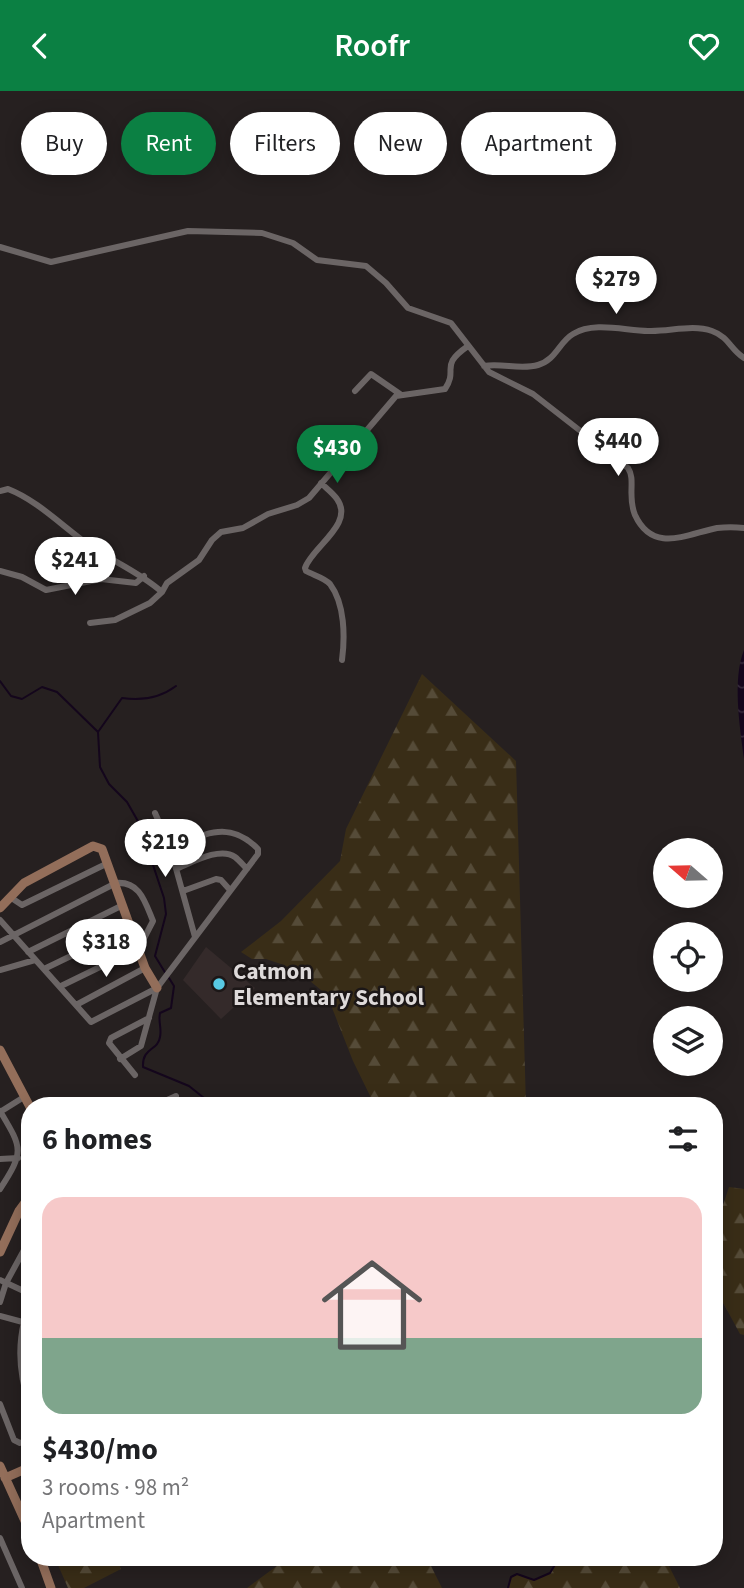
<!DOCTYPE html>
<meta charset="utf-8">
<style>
:root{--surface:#fff;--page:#f2f2f2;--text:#202124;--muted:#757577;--line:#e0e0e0;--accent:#0b8043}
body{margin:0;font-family:"Source Sans 3",sans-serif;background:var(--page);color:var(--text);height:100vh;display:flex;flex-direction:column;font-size:26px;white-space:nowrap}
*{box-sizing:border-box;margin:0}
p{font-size:23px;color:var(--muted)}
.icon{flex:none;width:38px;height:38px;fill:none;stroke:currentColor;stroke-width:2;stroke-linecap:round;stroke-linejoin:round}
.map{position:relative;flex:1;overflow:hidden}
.details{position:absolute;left:21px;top:1006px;width:702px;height:469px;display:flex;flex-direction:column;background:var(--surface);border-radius:28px;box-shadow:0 4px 18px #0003}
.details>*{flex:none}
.hud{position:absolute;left:21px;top:21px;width:704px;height:63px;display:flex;gap:14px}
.needle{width:46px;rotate:290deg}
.fabs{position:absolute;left:653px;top:747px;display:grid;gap:14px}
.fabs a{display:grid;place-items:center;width:70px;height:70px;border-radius:50%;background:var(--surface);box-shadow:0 4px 18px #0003;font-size:35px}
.price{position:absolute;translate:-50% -60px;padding:0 16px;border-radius:24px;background:#fff;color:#222;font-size:23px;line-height:46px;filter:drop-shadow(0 2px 4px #0008)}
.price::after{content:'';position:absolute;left:50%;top:42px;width:21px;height:16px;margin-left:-10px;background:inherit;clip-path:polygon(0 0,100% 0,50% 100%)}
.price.current{background:var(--accent);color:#fff}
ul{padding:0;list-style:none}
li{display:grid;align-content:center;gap:14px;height:371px;padding:0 21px}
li+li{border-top:2px solid var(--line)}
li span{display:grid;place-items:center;height:217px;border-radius:21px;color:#555}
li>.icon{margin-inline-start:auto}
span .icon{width:126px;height:126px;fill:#fffc;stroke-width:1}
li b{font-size:30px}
h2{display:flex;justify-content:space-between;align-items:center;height:84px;padding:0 21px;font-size:30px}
.tag{padding:0 24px;border-radius:32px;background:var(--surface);box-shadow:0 4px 18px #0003;font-size:24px;line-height:63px}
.tag.current{background:var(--accent);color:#fff}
header{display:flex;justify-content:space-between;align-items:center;height:91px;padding:0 21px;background:var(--accent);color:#fff;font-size:32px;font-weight:600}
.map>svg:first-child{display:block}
.built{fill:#342a2a}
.forest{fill:url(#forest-firs)}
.water{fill:url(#water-ripples)}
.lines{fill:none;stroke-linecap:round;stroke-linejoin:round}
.stream{stroke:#14061c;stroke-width:2}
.street{stroke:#6b6565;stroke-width:6}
.secondary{stroke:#936e5a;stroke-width:9}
.poi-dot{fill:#58c9e3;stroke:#1c1717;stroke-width:2.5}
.labels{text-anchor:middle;stroke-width:5;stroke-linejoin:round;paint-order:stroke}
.poi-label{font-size:23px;font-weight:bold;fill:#dedada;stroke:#1c1717;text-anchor:start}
</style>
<header><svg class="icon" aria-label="back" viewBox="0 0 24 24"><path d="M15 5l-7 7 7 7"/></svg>Roofr<svg class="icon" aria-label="heart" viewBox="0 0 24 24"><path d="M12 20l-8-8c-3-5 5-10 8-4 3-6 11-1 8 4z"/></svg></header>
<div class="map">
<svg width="744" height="1497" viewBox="0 0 744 1497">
<defs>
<pattern id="forest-firs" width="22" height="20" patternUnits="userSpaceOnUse" patternTransform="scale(1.75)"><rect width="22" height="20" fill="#392d17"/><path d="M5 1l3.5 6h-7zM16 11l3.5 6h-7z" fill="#554b38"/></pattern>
<pattern id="water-ripples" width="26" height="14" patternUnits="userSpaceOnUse" patternTransform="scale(1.75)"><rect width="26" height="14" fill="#14061c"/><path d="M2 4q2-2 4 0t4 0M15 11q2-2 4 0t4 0" fill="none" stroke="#362a3c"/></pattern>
</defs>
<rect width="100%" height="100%" fill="#262020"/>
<!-- built -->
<path class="built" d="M206 856 255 897 221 928 183 889Z"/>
<!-- forest -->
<path class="forest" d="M422 583 516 670 526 1015H375L353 970 327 904 310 890 284 874 266 868H252L241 861 281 830 340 770 346 738Z
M729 1096 744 1098V1244L740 1243 714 1195V1141Z
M289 1466 427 1467 442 1497H247Z
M552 1466 665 1467 680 1497H508L511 1486 517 1483 534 1489 550 1482 556 1472Z
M55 1467H117L121 1478 84 1497H68Z"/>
<!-- water -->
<path class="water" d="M744 559V668C740 637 732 588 744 559Z"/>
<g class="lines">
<!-- stream -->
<path class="stream" d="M0 590 11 605 22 608 42 596 57 601 98 641 100 676 109 693 127 711 139 732 164 807 166 823 155 865 166 883
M98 641 122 607C142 610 160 607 176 595
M169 887 174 895 171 917 160 922C158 931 162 937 160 946 158 960 142 956 143 976L189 995 214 1015
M508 1497 511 1486 517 1483 534 1489 550 1482 556 1472 552 1466"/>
<!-- street -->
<path class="street" d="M0 156 51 171 188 140 262 142 293 152 317 169 366 175 386 192 408 217 451 232 489 281 533 303 628 377C636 389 627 405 635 424 653 463 687 443 717 437 726 436 735 436 744 437
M484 275C502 272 521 279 538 274 556 269 559 251 573 243 594 230 626 240 648 240 669 241 692 233 712 240 729 246 730 258 744 267
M355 300 371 283 400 303
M321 392C326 397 333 402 337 408 355 433 312 456 305 477L306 480C313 484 325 487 330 493 345 513 345 546 342 569
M0 400 8 398C39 410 65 438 93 457 118 473 139 481 162 501
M0 480 22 486 46 499 101 488 136 492 144 485
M90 532 115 529 150 512 162 501 167 492 199 469 212 449 221 441 243 437 268 423 297 414 309 407 396 305 445 298C459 277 438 276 468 255
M155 722 170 756 195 846
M176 778C191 772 220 755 235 766 239 769 243 774 247 778
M183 800 216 788 221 789 230 799
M10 806 22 814 108 772
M0 829 91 931 157 897
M0 851 116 792C140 790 145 811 153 830L139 857 61 895
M28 861 123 814
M44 878 131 836
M0 879 35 869
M76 914 145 877
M120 968 141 955 157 897 258 763V758C228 728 205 744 170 756
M135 984 109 952 111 947 149 927
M154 1015 176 1005
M0 1020C22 1057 25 1060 0 1098
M0 1021 24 1006
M0 1068 18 1067
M0 1189 30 1203
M0 1211 6 1192 30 1148
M0 1225 30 1233
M24 1231C17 1260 20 1287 30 1315
M0 1313 14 1349 20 1352 30 1349
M0 1447 22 1497"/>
<!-- secondary -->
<path class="secondary" d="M0 817 24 792 93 755 102 758 145 877 157 897
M0 959 30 1016
M0 1161 19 1120 30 1105
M0 1375 30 1441
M5 1387 30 1376
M40 1466 51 1497"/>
</g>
<!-- markers -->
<circle class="poi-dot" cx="219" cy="893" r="7"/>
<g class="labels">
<!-- poi labels -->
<g class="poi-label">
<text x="233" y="888">Catmon<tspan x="233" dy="26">Elementary School</tspan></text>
</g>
</g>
</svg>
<div class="fabs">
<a><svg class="needle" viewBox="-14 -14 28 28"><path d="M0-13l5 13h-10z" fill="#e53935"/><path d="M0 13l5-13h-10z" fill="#757577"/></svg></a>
<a><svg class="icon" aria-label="locate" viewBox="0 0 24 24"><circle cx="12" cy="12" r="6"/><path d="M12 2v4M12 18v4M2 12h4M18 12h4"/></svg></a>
<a><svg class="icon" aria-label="layers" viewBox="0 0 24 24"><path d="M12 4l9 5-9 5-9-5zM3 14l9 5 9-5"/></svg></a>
</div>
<b class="price" style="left:616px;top:225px">$279</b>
<b class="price" style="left:618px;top:387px">$440</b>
<b class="price current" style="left:337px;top:394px">$430</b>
<b class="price" style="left:75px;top:506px">$241</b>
<b class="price" style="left:165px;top:788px">$219</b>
<b class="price" style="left:106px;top:888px">$318</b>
<div class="hud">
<a class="tag">Buy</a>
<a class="tag current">Rent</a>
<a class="tag">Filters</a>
<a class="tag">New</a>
<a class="tag">Apartment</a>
</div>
<section class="details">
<h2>6 homes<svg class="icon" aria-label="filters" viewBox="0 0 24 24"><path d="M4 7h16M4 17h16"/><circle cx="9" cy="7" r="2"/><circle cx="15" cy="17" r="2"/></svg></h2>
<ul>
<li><span style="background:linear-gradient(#f6c9c9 65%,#7fa58c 0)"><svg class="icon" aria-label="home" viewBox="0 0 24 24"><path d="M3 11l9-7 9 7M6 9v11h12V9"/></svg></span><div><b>$430/mo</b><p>3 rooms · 98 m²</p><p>Apartment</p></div></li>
</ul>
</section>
</div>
